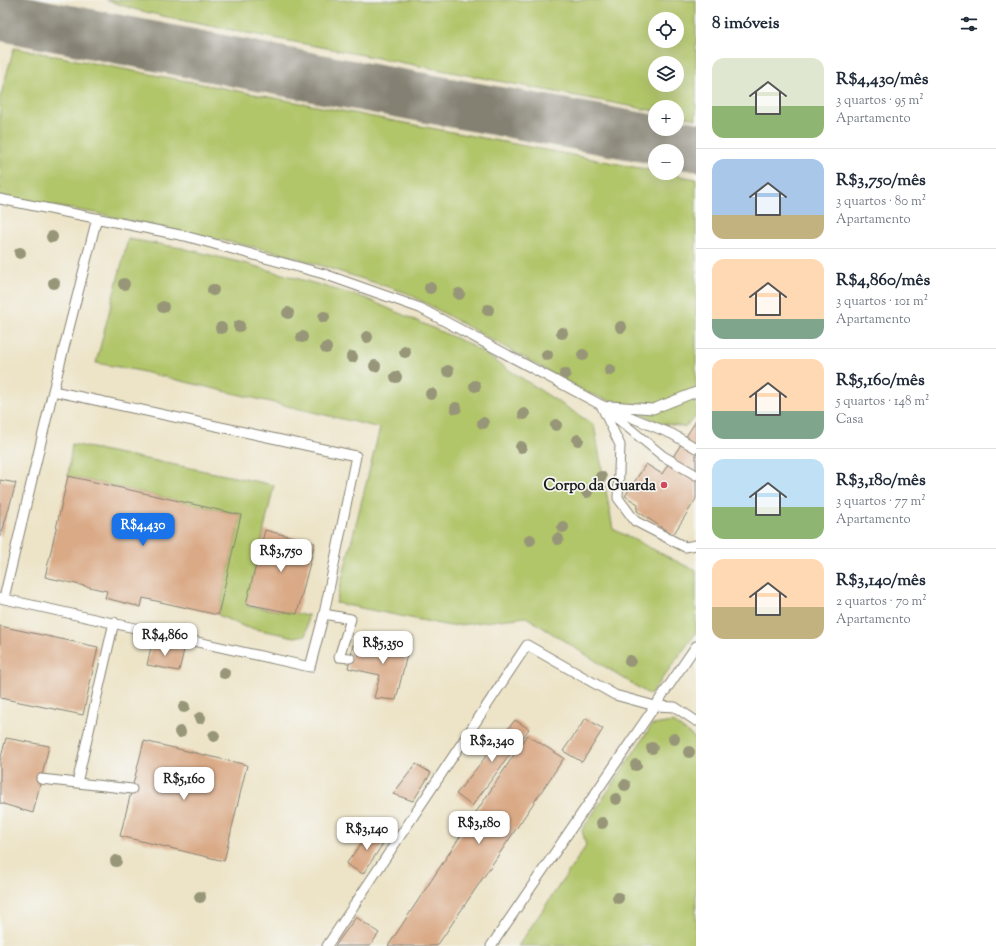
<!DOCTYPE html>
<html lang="pt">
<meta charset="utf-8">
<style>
:root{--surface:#fff;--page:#f2f2f3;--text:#1f2937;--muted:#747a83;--line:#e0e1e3;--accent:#1a73e8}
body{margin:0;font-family:"Sorts Mill Goudy",serif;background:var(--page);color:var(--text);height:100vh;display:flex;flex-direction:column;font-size:15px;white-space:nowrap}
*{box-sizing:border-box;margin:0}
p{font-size:13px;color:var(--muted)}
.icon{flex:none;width:22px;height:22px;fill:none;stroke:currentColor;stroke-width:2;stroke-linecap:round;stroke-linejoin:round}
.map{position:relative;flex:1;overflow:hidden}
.side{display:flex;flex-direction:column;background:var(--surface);width:300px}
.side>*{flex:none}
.buttons{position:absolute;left:648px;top:12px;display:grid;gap:8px}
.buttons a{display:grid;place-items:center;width:36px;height:36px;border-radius:50%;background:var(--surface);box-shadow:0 4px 16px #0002;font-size:20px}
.price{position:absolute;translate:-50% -34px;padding:0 9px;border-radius:8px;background:#fff;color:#222;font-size:13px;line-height:26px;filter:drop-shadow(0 1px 2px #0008)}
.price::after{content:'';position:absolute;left:50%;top:24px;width:12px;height:9px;margin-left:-6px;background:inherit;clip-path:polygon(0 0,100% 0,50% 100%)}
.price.selected{background:var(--accent);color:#fff}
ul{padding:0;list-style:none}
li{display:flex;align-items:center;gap:12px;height:100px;padding:0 16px}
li+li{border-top:1px solid var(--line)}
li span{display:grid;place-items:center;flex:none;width:112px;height:80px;border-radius:12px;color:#555}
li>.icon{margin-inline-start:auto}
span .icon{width:48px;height:48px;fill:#fffc;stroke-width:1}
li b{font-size:17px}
h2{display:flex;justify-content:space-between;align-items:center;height:48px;padding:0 16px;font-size:17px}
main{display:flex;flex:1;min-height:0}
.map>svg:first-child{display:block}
.green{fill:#b1c569;stroke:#667042;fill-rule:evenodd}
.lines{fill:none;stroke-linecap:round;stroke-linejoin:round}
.taxiway{stroke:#848072;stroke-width:49}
.building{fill:#daaa87}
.service-casing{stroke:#848072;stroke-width:11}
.service{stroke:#fff;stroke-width:9}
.tree{fill:#979678}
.poi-dot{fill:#d1495b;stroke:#f6f6f2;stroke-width:1.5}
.labels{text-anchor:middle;stroke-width:3.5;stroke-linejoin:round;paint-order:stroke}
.poi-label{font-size:15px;font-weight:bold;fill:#1c1c1c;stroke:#f6f6f2;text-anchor:end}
</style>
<main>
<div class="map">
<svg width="696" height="946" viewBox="0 0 696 946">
<rect width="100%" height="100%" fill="#f6f6f2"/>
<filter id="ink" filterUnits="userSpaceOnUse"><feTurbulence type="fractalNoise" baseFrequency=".025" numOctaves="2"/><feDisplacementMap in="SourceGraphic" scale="8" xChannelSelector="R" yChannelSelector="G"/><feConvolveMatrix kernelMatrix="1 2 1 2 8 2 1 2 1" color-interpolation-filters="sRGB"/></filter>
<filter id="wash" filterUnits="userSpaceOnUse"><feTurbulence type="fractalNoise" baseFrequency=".012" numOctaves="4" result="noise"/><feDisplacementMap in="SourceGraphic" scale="16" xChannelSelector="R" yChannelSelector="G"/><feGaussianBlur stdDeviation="0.9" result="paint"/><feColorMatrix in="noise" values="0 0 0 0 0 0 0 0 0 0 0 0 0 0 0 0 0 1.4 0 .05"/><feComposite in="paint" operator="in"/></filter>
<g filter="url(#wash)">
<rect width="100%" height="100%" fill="#ede4c8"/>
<!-- green -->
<path class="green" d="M106 0H696V119L677 115V107H655V111L185 21 137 10ZM655 19H677V41H655ZM655 63H677V85H655Z
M14 48 655 171V173H665L696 179V417L684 427 660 423 630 408 588 393 407 293 281 253 95 213 0 197V98Z
M128 239 182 248 251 265 365 298 469 344 594 425 613 529 696 571V633L650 695 526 617 450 626 336 603 380 428 135 370 96 363Z
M72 444 274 485 247 606 308 615 306 635 295 637 245 627 218 615 241 515 68 476Z
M673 722 696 739V946H518L586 846 582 830 652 725Z"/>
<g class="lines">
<!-- taxiway -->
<path class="taxiway" d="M0 16 337 82 696 147"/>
</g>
<g id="blocks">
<!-- building -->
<path class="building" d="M696 421V499L673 535 637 511 638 504 625 496 646 464 662 474Z
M68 476 241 515 218 615 143 598 141 607 105 598 107 591 45 577Z
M0 480 16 483 1 536H0Z
M265 530 315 543 297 614 246 604Z
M0 626 98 647 83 715 0 698Z
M390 636 411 638 396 700 374 698 380 675 348 668 353 645 386 651Z
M152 643 184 650 179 671 147 665Z
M586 718 603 729 582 762 563 751Z
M515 720 529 729 472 806 456 794Z
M527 735 564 758 437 946H388Z
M6 738 49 746 33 813 0 803V761Z
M144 741 247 765 224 861 120 836Z
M416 764 431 773 413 801 393 794Z
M372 829 388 836 363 874 346 864Z
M356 917 379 933 370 946H335Z"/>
</g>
</g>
<g filter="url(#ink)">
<use href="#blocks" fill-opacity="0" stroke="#848072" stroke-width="1"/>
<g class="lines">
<!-- service casing -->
<g class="service-casing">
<path id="service" d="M0 199 185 236 324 274 420 308 601 405 672 434 696 448
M601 405 620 445 618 498 635 521 685 547 696 545
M610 406 653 409 696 392
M608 411 663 456 696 475
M0 598 310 667 324 614 356 456 53 391
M4 598 53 391 97 218
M324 614 351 619 339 657 350 658
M41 779 132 789
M77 783 114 622
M327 946 527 645 615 695 655 706 696 646
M491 946 655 706 675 707 696 721"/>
</g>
<!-- service -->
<use href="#service" class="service"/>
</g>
<!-- trees -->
<g class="tree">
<circle cx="52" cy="237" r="6"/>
<circle cx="20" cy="253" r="6"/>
<circle cx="54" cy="283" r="6"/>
<circle cx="124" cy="284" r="6"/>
<circle cx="430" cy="288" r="6"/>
<circle cx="213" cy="290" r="6"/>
<circle cx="459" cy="294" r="6"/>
<circle cx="163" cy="307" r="6"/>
<circle cx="488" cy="310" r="6"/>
<circle cx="288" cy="313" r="6"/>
<circle cx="324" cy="317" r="6"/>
<circle cx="239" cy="326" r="6"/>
<circle cx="621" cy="327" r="6"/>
<circle cx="221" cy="328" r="6"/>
<circle cx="562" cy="333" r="6"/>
<circle cx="302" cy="337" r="6"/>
<circle cx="367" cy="337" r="6"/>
<circle cx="326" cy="348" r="6"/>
<circle cx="405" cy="352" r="6"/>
<circle cx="547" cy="355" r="6"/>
<circle cx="583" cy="355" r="6"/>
<circle cx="352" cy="357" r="6"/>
<circle cx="375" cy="366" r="6"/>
<circle cx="610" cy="370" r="6"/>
<circle cx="448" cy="371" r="6"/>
<circle cx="565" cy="374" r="6"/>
<circle cx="396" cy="377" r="6"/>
<circle cx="475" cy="386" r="6"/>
<circle cx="431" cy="394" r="6"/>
<circle cx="456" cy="408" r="6"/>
<circle cx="524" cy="414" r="6"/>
<circle cx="483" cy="423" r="6"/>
<circle cx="556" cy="425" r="6"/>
<circle cx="578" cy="440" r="6"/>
<circle cx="521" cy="447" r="6"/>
<circle cx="601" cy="477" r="6"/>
<circle cx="587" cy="492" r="6"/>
<circle cx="563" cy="527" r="6"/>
<circle cx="558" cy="539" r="6"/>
<circle cx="530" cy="540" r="6"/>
<circle cx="630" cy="661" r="6"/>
<circle cx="224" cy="673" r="6"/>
<circle cx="184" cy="707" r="6"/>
<circle cx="200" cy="718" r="6"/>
<circle cx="180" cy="732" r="6"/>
<circle cx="214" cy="736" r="6"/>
<circle cx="674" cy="739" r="6"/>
<circle cx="652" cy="748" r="6"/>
<circle cx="689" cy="752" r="6"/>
<circle cx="636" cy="765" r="6"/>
<circle cx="625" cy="785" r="6"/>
<circle cx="616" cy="799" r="6"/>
<circle cx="602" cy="823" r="6"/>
<circle cx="116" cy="861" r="6"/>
<circle cx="200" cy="897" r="6"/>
<circle cx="618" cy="898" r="6"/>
</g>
</g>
<!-- markers -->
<circle class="poi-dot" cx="664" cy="485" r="4"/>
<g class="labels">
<!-- poi labels -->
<g class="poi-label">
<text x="656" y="490">Corpo da Guarda</text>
</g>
</g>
</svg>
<div class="buttons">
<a><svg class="icon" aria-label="locate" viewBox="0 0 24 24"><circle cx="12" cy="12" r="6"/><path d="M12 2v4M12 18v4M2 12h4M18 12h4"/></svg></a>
<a><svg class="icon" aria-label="layers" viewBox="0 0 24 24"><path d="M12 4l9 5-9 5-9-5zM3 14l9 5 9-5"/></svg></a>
<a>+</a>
<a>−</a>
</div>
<b class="price selected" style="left:143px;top:547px">R$4,430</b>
<b class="price" style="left:281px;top:573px">R$3,750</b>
<b class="price" style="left:165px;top:657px">R$4,860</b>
<b class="price" style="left:383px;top:665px">R$5,350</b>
<b class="price" style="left:492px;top:763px">R$2,340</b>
<b class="price" style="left:184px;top:801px">R$5,160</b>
<b class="price" style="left:479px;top:845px">R$3,180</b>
<b class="price" style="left:367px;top:851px">R$3,140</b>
</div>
<section class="side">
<h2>8 imóveis<svg class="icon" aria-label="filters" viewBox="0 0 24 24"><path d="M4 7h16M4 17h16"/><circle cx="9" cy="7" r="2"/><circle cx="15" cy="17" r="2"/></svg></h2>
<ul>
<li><span style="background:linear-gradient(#dfe7d0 60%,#8fb573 0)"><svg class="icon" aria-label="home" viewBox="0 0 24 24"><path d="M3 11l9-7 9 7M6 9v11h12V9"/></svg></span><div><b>R$4,430/mês</b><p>3 quartos · 95 m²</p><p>Apartamento</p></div></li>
<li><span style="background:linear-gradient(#a9c7e8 70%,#c2b280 0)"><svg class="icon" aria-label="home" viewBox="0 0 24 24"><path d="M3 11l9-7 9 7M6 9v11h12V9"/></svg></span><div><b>R$3,750/mês</b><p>3 quartos · 80 m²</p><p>Apartamento</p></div></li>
<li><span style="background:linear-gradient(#ffd9b3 75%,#7fa58c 0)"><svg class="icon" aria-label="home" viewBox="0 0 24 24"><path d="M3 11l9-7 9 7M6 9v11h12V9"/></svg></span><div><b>R$4,860/mês</b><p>3 quartos · 101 m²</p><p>Apartamento</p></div></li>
<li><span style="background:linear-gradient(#ffd9b3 65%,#7fa58c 0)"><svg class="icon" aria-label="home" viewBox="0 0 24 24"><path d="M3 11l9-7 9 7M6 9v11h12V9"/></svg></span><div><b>R$5,160/mês</b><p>5 quartos · 148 m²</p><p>Casa</p></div></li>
<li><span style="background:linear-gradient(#bfe0f5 60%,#8fb573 0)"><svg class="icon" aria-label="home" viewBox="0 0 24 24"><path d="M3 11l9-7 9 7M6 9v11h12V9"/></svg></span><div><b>R$3,180/mês</b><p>3 quartos · 77 m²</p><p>Apartamento</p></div></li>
<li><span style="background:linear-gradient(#ffd9b3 60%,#c2b280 0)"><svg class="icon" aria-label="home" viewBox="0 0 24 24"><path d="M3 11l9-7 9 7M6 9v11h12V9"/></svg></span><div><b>R$3,140/mês</b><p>2 quartos · 70 m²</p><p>Apartamento</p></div></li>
</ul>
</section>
</main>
